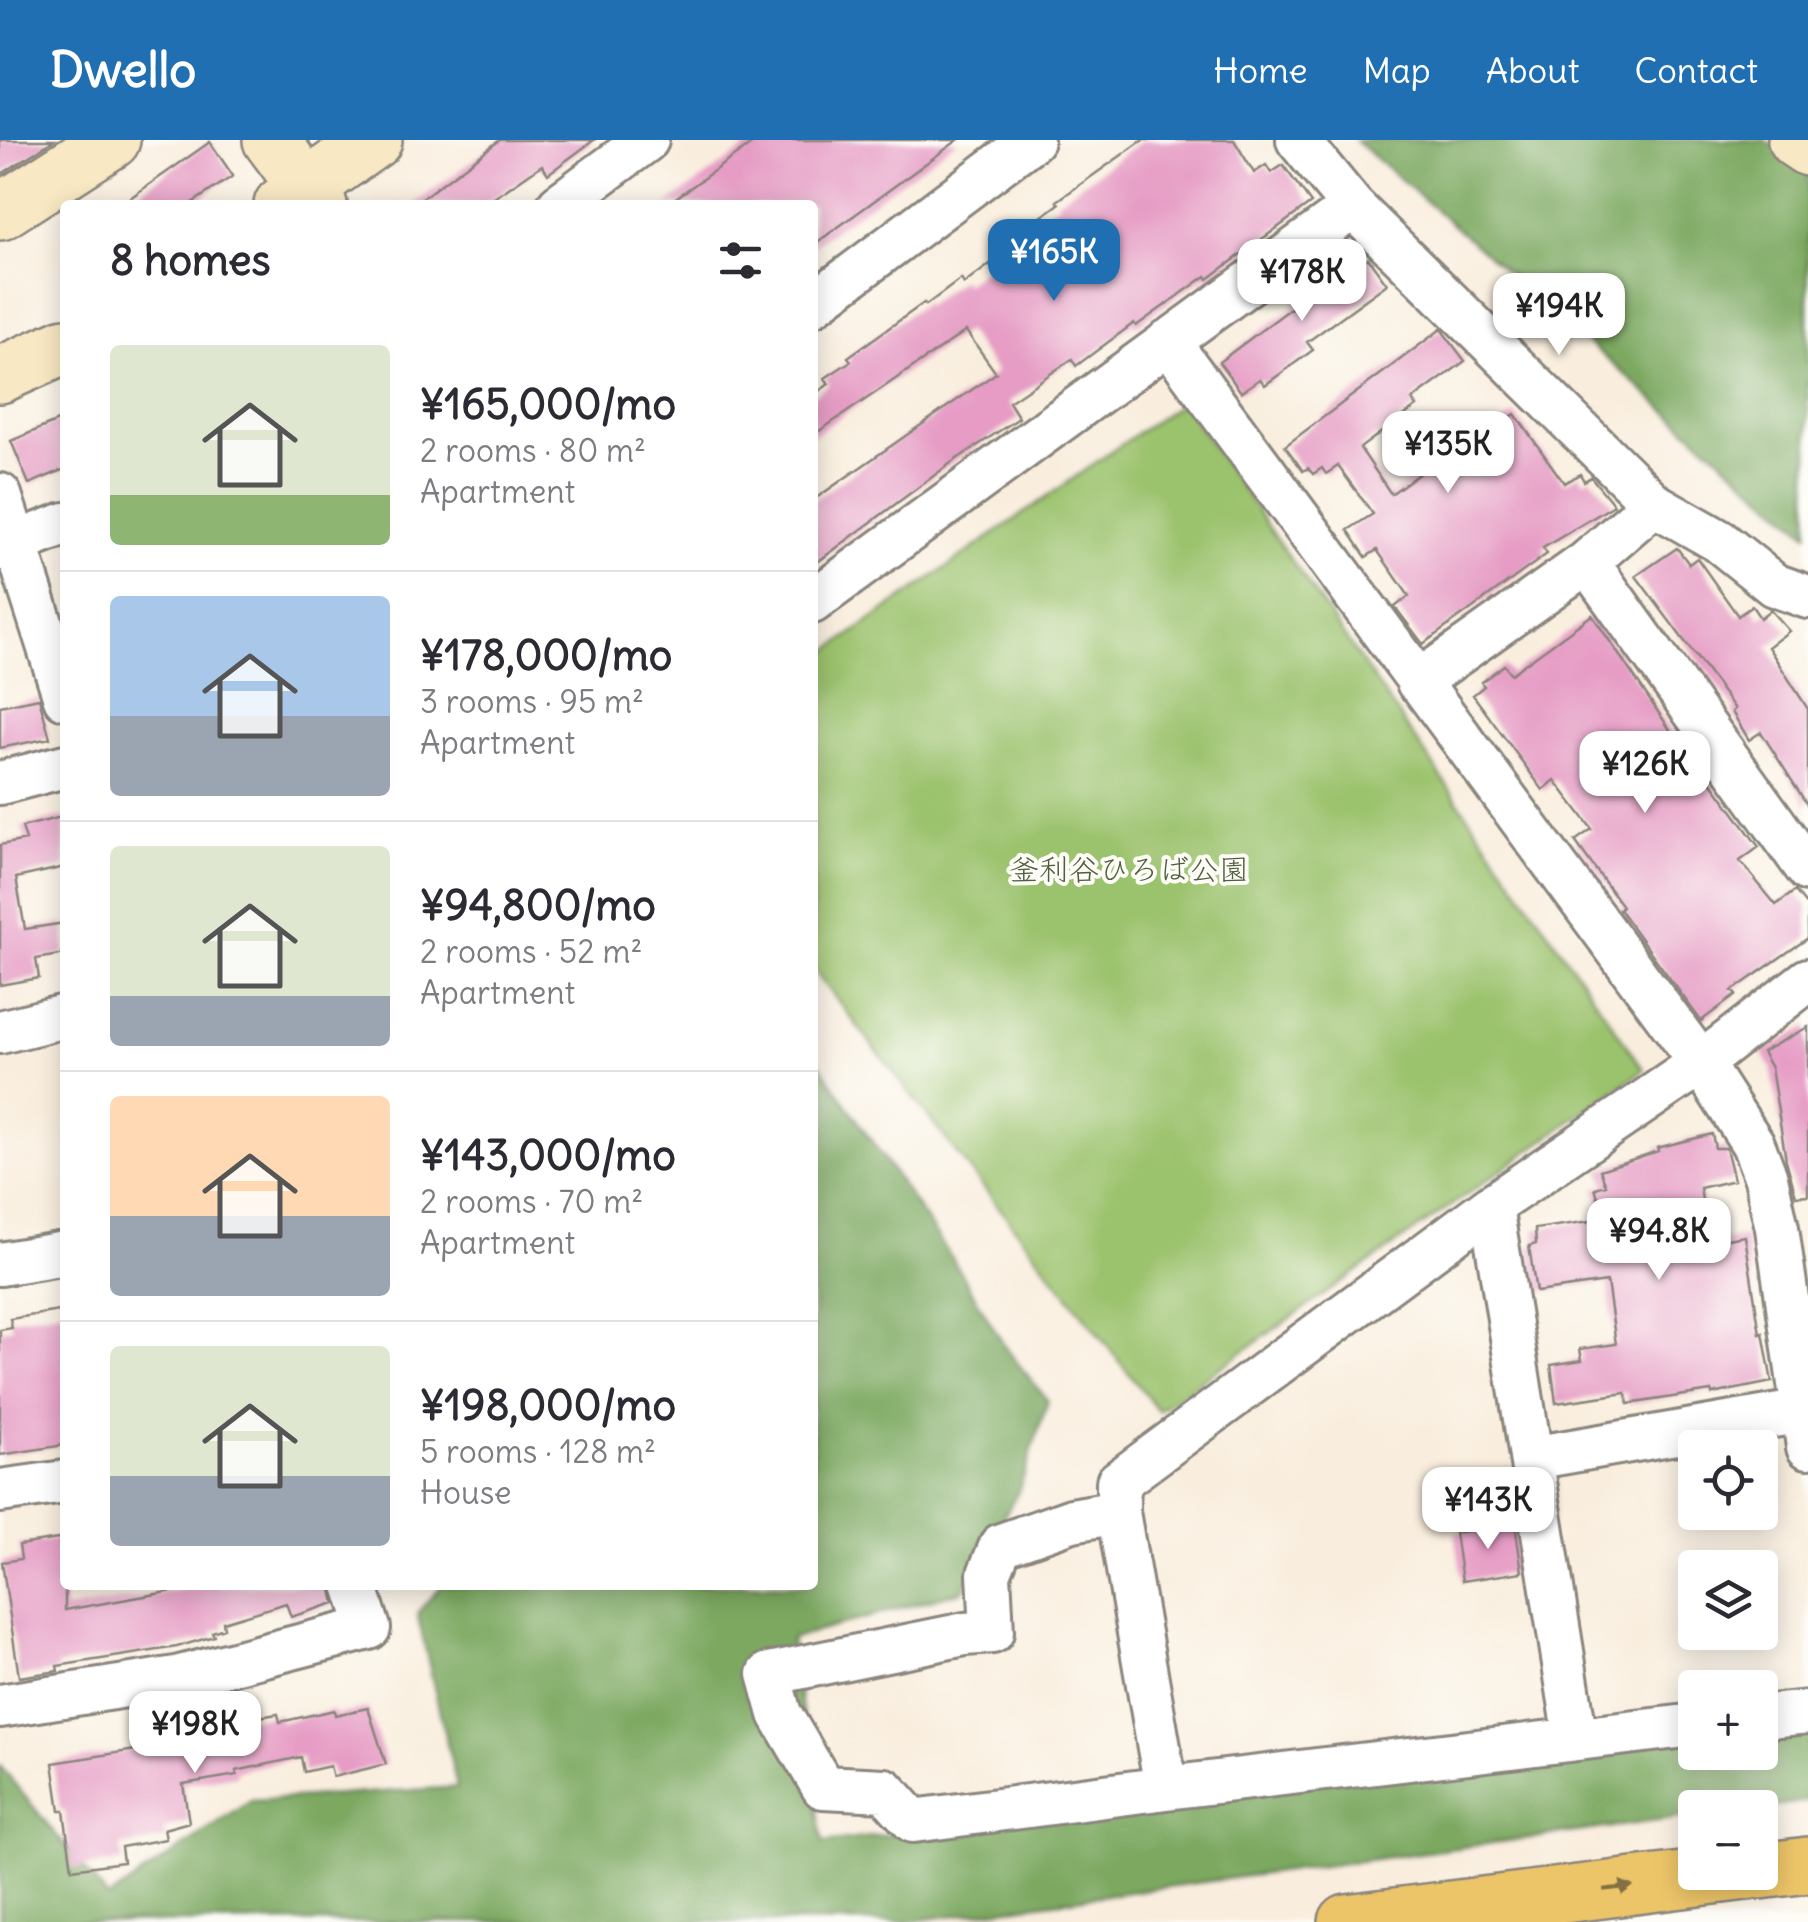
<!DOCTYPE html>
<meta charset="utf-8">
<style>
:root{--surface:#fff;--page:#f7f7f7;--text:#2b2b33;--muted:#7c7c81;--line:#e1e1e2;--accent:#1f6fb2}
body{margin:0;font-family:Delius,"Klee One",sans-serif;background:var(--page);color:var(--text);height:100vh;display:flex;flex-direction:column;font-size:38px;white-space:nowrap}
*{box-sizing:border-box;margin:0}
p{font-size:32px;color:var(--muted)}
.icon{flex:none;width:55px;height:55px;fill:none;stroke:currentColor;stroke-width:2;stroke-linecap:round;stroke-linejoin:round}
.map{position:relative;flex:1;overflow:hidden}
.details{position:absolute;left:60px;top:60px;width:758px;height:1390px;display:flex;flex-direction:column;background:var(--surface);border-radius:10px;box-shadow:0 5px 25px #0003}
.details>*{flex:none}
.controls{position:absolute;left:1678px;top:1290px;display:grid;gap:20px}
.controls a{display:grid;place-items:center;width:100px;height:100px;border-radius:10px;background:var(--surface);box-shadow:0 5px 25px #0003;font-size:50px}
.price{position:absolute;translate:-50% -85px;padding:0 22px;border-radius:20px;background:#fff;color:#222;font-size:32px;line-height:65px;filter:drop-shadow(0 2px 5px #0008)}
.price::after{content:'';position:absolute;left:50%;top:60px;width:30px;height:22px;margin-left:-15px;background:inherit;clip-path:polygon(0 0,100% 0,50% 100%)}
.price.current{background:var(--accent);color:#fff}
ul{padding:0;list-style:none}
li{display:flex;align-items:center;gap:30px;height:250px;padding:0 50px}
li+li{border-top:2px solid var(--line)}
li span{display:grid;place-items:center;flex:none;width:280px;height:200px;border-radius:10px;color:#555}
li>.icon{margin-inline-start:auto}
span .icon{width:120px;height:120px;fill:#fffc;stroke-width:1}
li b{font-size:42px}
h2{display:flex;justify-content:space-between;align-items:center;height:120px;padding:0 50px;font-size:42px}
header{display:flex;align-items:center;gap:60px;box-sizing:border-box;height:140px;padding:0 50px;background:var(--accent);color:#fff}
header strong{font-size:48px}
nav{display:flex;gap:55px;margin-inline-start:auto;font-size:35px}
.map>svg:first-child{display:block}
.green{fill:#9bc26d;stroke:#5c6f44;stroke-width:2.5}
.forest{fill:#7ca860;stroke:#4c623e;stroke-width:2.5}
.building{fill:#e69cc5}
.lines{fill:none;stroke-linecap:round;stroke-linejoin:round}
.street-casing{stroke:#8a857d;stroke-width:48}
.secondary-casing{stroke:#8a857d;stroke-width:60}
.highway-casing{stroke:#8a857d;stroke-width:60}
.street{stroke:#fff;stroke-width:42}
.secondary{stroke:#f8e8c3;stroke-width:55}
.highway{stroke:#edc569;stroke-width:55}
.oneway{fill:#847042}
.labels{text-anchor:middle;stroke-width:8;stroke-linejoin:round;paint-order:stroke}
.park-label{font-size:30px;fill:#4f5e3c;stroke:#fdfcf7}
</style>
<header>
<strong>Dwello</strong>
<nav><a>Home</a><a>Map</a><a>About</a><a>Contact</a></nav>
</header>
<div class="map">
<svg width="1808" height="1782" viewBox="0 0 1808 1782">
<rect width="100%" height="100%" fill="#fdfcf7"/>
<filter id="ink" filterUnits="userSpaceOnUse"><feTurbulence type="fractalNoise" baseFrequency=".01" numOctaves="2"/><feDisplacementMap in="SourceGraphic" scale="20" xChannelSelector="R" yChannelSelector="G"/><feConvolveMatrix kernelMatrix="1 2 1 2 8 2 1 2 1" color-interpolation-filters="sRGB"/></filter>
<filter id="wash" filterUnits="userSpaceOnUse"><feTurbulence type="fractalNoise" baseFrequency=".0048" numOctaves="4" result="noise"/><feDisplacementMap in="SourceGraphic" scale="40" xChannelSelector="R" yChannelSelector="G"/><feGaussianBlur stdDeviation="2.25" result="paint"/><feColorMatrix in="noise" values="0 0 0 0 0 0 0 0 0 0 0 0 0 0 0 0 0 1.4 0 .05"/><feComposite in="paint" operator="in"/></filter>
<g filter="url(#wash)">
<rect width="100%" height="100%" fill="#f9eede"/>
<!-- green -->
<path class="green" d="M1182 262 1644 930 1158 1271 813 829 812 522Z"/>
<!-- forest -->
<path class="forest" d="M1355 0H1763L1808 24V394Z
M818 922 953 1120 1005 1207 1048 1261 1019 1350 962 1451 791 1499 823 1703 1695 1592V1612H1760V1583L1808 1577V1661L1760 1668H1695V1676L905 1782H0V1626L108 1758 251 1661 457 1647 417 1473 442 1445H812L813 923Z"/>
<g id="blocks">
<!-- building -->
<path class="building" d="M0 0H54L0 35Z
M500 0H594L548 34 542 25 484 65H413Z
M757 0H958L812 106V65H666Z
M1143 0H1234L1254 33 1266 25 1271 33 1283 25 1311 63 1208 139 1206 136 1136 186 1134 183 1076 226 1072 219 1009 262 1019 278 951 323 812 426V361L996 233 966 191 812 296V256L829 244 825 238 851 221 848 217 924 163 926 165 961 139 964 144 1019 102 1015 96 1059 64 1057 61Z
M210 2 233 36 189 65H120Z
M1354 116 1359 124 1368 118 1387 144 1307 202 1313 210 1265 245 1260 239 1241 252 1219 222 1310 154 1307 150Z
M1441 189 1465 221 1412 260 1417 266 1360 308 1391 354 1446 314 1450 320 1515 274 1564 343 1580 334 1584 341 1591 337 1614 365 1543 408 1547 414 1423 504 1395 467 1409 456 1377 410 1366 417 1348 390 1373 374 1338 326 1326 334 1322 328 1313 334 1308 328 1303 331 1285 306Z
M65 278V329L29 344 11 301Z
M1677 408 1689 424 1697 418 1738 476 1752 466 1760 478 1770 470 1789 491 1768 507 1808 569V666L1761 592 1749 600 1732 572 1735 569 1636 436Z
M1592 475 1688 616 1691 614 1759 707 1740 721 1776 765 1795 751 1808 767V798L1732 851 1736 855 1701 881 1619 769 1622 766 1575 701 1592 689 1555 640 1543 650 1473 555 1484 546 1481 542 1504 525 1511 534Z
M39 558 50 598 0 608V566Z
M65 676V727L16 738 25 789 65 783V814L36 819 39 838 0 845V705L26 700 22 687Z
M1808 887V1055L1796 1056 1786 1020 1771 928 1762 912Z
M1712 994 1715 1008H1726L1734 1040 1700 1048 1709 1102 1745 1096 1760 1194 1763 1193 1772 1242 1712 1254 1711 1251 1628 1264 1626 1253 1556 1263 1551 1225 1582 1220 1580 1209 1616 1204 1607 1142 1536 1152 1529 1106 1536 1104 1535 1089 1605 1079 1595 1048 1606 1045 1600 1030 1658 1011 1657 1008Z
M65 1170V1305L0 1315V1190L12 1188 10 1179Z
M1515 1384 1522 1432 1462 1441 1455 1393Z
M65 1398V1470L208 1445H331L335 1463 291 1477 286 1463 223 1482 224 1488 212 1492 214 1496 177 1507 57 1526 58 1531 19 1537 2 1422 21 1419 19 1405Z
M368 1568 386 1624 333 1637 330 1626 304 1632 301 1617 236 1631 237 1635 183 1644 189 1682 164 1689 166 1699 121 1707 123 1722 72 1729 64 1671H60L53 1623 199 1600 196 1587 278 1574 280 1582 334 1570 335 1575Z"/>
</g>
</g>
<g filter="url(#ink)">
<use href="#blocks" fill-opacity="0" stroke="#8a857d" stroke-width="2.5"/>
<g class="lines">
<!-- street casing -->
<g class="street-casing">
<path id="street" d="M1298 0 1353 67 1654 364 1719 401 1774 445 1808 457
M559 65 647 0
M812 165 1032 0
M1168 201 1701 923 1753 1004 1766 1038 1777 1088 1808 1307
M0 355 65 558
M0 409 65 384
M1587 422 1808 730
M812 462 1353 67
M1418 542 1587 422 1654 364
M0 643 65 626
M0 892 65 876
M0 1124 65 1113
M1532 1318 1808 1270
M0 1351 65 1342
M1118 1372 1166 1648 1695 1585
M0 1566 176 1538 369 1488 355 1445
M1760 1577 1808 1572
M1576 1599 1491 1066 1701 923 1808 840
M1166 1648 913 1681 885 1650 823 1647 780 1574 769 1534 965 1494 992 1492 989 1434 1001 1405 1072 1380 1118 1372V1342L1491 1066"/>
</g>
<!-- secondary casing -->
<g class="secondary-casing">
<path id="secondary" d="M271 0 319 65
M1796 0 1808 8
M282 65 374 0
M0 72 112 0
M0 235 65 206"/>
</g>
<!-- highway casing -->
<g class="highway-casing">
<path id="highway" d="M1760 1731 1808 1725
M1347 1782 1746 1732"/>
</g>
<!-- street -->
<use href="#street" class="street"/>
<!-- secondary -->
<use href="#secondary" class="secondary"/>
<!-- highway -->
<use href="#highway" class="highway"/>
</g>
<!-- one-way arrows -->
<defs><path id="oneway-solid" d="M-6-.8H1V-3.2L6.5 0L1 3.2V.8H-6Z" transform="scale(2.5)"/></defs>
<use class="oneway" href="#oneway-solid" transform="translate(1618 1748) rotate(-7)"/>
</g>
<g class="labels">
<!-- park labels -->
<g class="park-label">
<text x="1129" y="740">釜利谷ひろば公園</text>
</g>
</g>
</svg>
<div class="controls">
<a><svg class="icon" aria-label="locate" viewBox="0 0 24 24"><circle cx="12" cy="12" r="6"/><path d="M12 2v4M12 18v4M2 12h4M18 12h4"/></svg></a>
<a><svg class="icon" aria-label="layers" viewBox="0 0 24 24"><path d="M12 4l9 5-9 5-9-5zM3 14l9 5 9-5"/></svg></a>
<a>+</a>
<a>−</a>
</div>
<b class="price current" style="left:1054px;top:164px">¥165K</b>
<b class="price" style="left:1302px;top:184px">¥178K</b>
<b class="price" style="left:1559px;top:218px">¥194K</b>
<b class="price" style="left:1448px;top:356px">¥135K</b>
<b class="price" style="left:1645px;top:676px">¥126K</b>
<b class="price" style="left:1659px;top:1143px">¥94.8K</b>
<b class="price" style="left:1488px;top:1412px">¥143K</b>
<b class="price" style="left:195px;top:1636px">¥198K</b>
<section class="details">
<h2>8 homes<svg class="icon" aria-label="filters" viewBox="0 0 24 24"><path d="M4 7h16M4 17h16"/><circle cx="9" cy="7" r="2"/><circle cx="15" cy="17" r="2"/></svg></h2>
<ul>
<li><span style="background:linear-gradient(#dfe7d0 75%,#8fb573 0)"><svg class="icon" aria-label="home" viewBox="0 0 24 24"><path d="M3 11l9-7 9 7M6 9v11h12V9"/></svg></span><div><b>¥165,000/mo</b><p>2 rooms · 80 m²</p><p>Apartment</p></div></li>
<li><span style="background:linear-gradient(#a9c7e8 60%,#9aa5b1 0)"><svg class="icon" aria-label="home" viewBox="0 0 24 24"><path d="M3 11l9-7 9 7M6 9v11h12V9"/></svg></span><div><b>¥178,000/mo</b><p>3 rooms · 95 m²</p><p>Apartment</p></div></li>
<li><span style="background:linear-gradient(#dfe7d0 75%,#9aa5b1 0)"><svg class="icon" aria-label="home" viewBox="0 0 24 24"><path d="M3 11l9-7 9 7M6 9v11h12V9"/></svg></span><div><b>¥94,800/mo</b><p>2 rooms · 52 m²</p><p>Apartment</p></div></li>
<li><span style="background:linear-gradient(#ffd9b3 60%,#9aa5b1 0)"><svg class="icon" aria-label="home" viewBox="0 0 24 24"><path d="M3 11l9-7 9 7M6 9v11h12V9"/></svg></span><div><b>¥143,000/mo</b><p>2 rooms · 70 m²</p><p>Apartment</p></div></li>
<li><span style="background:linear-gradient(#dfe7d0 65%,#9aa5b1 0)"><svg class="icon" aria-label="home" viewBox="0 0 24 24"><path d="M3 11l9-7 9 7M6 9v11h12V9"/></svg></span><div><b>¥198,000/mo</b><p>5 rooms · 128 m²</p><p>House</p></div></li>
</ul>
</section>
</div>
